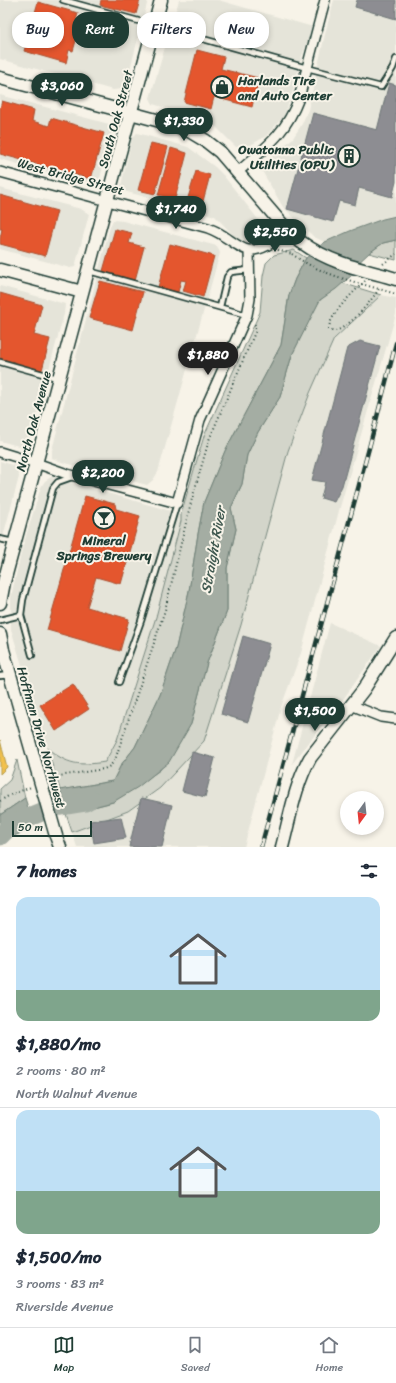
<!DOCTYPE html>
<meta charset="utf-8">
<style>
:root{--surface:#fff;--page:#f2f2f3;--text:#1f2937;--muted:#747a83;--line:#e0e1e3;--accent:#1f3d34}
body{margin:0;font-family:Sriracha,sans-serif;background:var(--page);color:var(--text);height:100vh;display:flex;flex-direction:column;font-size:15px;white-space:nowrap}
*{box-sizing:border-box;margin:0}
p{font-size:13px;color:var(--muted)}
.icon{flex:none;width:22px;height:22px;fill:none;stroke:currentColor;stroke-width:2;stroke-linecap:round;stroke-linejoin:round}
.map{position:relative;height:847px;overflow:hidden}
.side{display:flex;flex-direction:column;background:var(--surface);flex:1}
.side>*{flex:none}
.hud{position:absolute;left:12px;top:12px;width:372px;height:36px;display:flex;gap:8px}
.needle{width:26px;rotate:195deg}
.tools{position:absolute;left:340px;top:791px;display:grid;gap:8px}
.tools a{display:grid;place-items:center;width:44px;height:44px;border-radius:50%;background:var(--surface);box-shadow:0 2px 6px #0003;font-size:20px}
.scale{position:absolute;left:12px;bottom:10px;width:80px;box-sizing:border-box;padding-left:4px;border:2px solid #1f3d34;border-top:0;font-size:11px;line-height:14px;white-space:nowrap;color:#1f3d34;-webkit-text-stroke:3px #f7f3e8;paint-order:stroke}
.price{position:absolute;translate:-50% -34px;padding:0 9px;border-radius:14px;background:var(--accent);color:#fff;font-size:13px;line-height:26px;filter:drop-shadow(0 1px 2px #0008)}
.price::after{content:'';position:absolute;left:50%;top:24px;width:12px;height:9px;margin-left:-6px;background:inherit;clip-path:polygon(0 0,100% 0,50% 100%)}
.price.selected{background:#222;color:#fff}
ul{padding:0;list-style:none}
li{display:grid;align-content:center;gap:8px;height:212px;padding:0 16px}
li+li{border-top:1px solid var(--line)}
li span{display:grid;place-items:center;height:124px;border-radius:12px;color:#555}
li>.icon{margin-inline-start:auto}
span .icon{width:72px;height:72px;fill:#fffc;stroke-width:1}
li b{font-size:17px}
h2{display:flex;justify-content:space-between;align-items:center;height:48px;padding:0 16px;font-size:17px}
.pill{padding:0 14px;border-radius:16px;background:var(--surface);box-shadow:0 2px 6px #0003;font-size:14px;line-height:36px}
.pill.selected{background:var(--accent);color:#fff}
.dock{display:flex;justify-content:space-around;align-items:center;height:56px;border-top:1px solid var(--line);background:var(--surface);font-size:11px;color:var(--muted)}
.dock a{display:grid;justify-items:center;gap:2px}
.dock .selected{color:var(--accent)}
.map>svg:first-child{display:block}
.built{fill:#e5e4d9}
.green{fill:#d3d5ca;stroke:#79897f}
.water{fill:#a4ada3;stroke:#6f8077}
.homes{fill:#f2c14e;stroke:#b39946}
.shops{fill:#e4572e;stroke:#a94f30}
.industry{fill:#8d8d92;stroke:#6c7576}
.lines{fill:none;stroke-linecap:round;stroke-linejoin:round}
.river{stroke:#a4ada3;stroke-width:19}
.lane-casing{stroke:#1f3d34;stroke-width:8}
.street-casing{stroke:#1f3d34;stroke-width:12}
.secondary-casing{stroke:#1f3d34;stroke-width:15}
.path{stroke:#1f3d34;stroke-width:2;stroke-dasharray:1 3;stroke-linecap:butt}
.lane{stroke:#f7f3e8;stroke-width:4.5}
.street{stroke:#f7f3e8;stroke-width:9}
.secondary{stroke:#f7f3e8;stroke-width:12}
.rail-casing{stroke:#1f3d34;stroke-width:4.5}
.rail{stroke:#f7f3e8;stroke-width:3;stroke-dasharray:9;stroke-linecap:butt}
.secondary-bridge-casing{stroke:#1f3d34;stroke-width:15;stroke-linecap:butt}
.path-bridge{stroke:#1f3d34;stroke-width:2;stroke-dasharray:1 3;stroke-linecap:butt}
.secondary-bridge{stroke:#f7f3e8;stroke-width:12}
.labels{text-anchor:middle;stroke-width:4;stroke-linejoin:round;paint-order:stroke}
.poi-label{font-size:13px;font-weight:bold;fill:#1f3d34;stroke:#f7f3e8;text-anchor:start}
.street-label{font-size:13px;fill:#1f3d34;stroke:#f7f3e8}
.water-label{font-size:14px;font-style:italic;fill:#405950;stroke:#f7f3e8}
</style>
<div class="map">
<svg width="396" height="847" viewBox="0 0 396 847">
<rect width="100%" height="100%" fill="#f7f3e8"/>
<filter id="ink" filterUnits="userSpaceOnUse"><feTurbulence type="fractalNoise" baseFrequency=".025" numOctaves="2"/><feDisplacementMap in="SourceGraphic" scale="8" xChannelSelector="R" yChannelSelector="G"/><feConvolveMatrix kernelMatrix="1 2 1 2 8 2 1 2 1" color-interpolation-filters="sRGB"/></filter>
<g filter="url(#ink)">
<!-- built -->
<path class="built" d="M0 0H148L127 81 122 89 113 90 0 59Z
M179 0H218L313 27 301 59 293 91 284 116 266 136 249 146 236 147 214 125 189 115 153 104 150 98Z
M334 0H396V216L383 219 350 231 325 242 314 237 283 207 262 171 264 164 293 138 302 124 308 110 326 30Z
M0 95 109 124 111 126 112 132 100 178 96 183H89L0 159Z
M137 133 188 147 215 167 223 175 269 233 266 242 261 245 251 246 239 241 215 216 120 190 132 138Z
M0 188 81 209 89 214 75 267 70 268 0 249Z
M113 220 123 221 217 246 220 253 158 472 153 480 147 485 62 462 52 458V450L110 227Z
M0 286 65 304 64 314 29 443 22 447 0 441Z
M381 295 396 298V314L340 507 301 653 281 707 244 847H77L72 832 128 811 160 788 241 625 288 451 310 393 334 339Z
M0 461 18 467 19 477 0 548Z
M51 477 181 514V521L156 617 117 740 105 762 85 765 60 759 47 748 11 629V597L22 549 41 487 45 481Z
M330 623 381 646 344 698 292 764Z"/>
<!-- green -->
<path class="green" d="M396 240V260L369 253 383 243Z
M294 250 306 258 295 279 289 295 281 345 225 451 204 502 198 534 189 591 176 648 160 695 135 747 121 765 113 781 60 790 47 748C68 765 79 766 105 762L117 740 156 617 181 521V514L204 436 260 312 263 276 266 263 274 255Z
M342 283 381 295 334 339 310 393 288 451 241 625 204 741 160 788 128 811 72 832 66 814 113 802 160 770 180 742 191 724 207 663 227 611V568L236 529 231 508 242 484 247 455 258 432 280 397 292 355 311 316 320 300Z
M17 760 25 798 0 815V789L10 780Z"/>
<!-- water -->
<path class="water" d="M396 216V240L383 243 369 253 355 266 352 275 336 289 320 300 292 355 280 397 258 432 247 455 242 484 231 508 236 529 227 568V611L207 663 191 724 169 762 138 787 113 802 66 814 60 790 113 781 121 765 135 747 160 695 176 648 189 591 198 534 204 502 225 451 281 345 289 295 295 279 306 258 325 242 350 231 383 219Z
M25 798 33 824 31 829 14 836 0 832V815Z"/>
<!-- homes -->
<path class="homes" d="M0 740 7 767 0 774Z"/>
<!-- shops -->
<path class="shops" d="M101 0H140L136 14 100 5Z
M38 2 78 13 75 25 80 27 73 51 69 50 66 63 24 51Z
M197 50 224 57 221 69 259 78 252 107 214 97 211 109 184 102Z
M2 101 34 110 32 121 49 126 51 118 104 133 91 179 0 154V108Z
M151 143 168 147 155 194 138 190Z
M171 148 187 153 175 199 158 195Z
M196 171 210 175 202 205 187 201Z
M0 195 57 211 45 256 0 244V238L2 229H0Z
M115 229 132 233 129 243 144 247 135 280 103 271Z
M170 244 214 256 203 297 183 291 186 281 181 280 178 292 158 287Z
M100 281 143 292 133 330 89 318Z
M0 293 42 305 34 335 50 339 42 370 0 358Z
M85 496 115 504 116 509 140 516 121 584 96 577 87 607 129 619 120 651 47 630Z
M73 684 89 709 56 731 40 705Z"/>
<!-- industry -->
<path class="industry" d="M357 0H396V19L355 7Z
M389 83 396 85V182L392 197 359 188 355 205 339 201 333 222 287 209 313 113 377 130Z
M360 341 380 346 342 486 334 502 321 498 325 482 312 480 347 348Z
M243 636 270 644 248 722 221 714Z
M192 752 215 758 205 797 182 791Z
M141 798 172 805 162 847H129Z
M121 817 126 838 94 843 90 821Z"/>
<g class="lines">
<!-- river -->
<path class="river" d="M0 836 12 824 54 807 85 802 90 799"/>
<!-- lane casing -->
<g class="lane-casing">
<path id="lane" d="M63 0 307 68 381 87 393 68 396 59
M89 271 247 315
M220 307 227 277 231 272 249 270
M0 362 57 378
M0 539 13 542
M21 615 32 655
M0 620 21 615 23 600 53 488 58 482 72 477
M0 676 10 675
M119 682 141 621 177 503"/>
</g>
<!-- street casing -->
<g class="street-casing">
<path id="street" d="M0 172 208 228C213 230 218 232 222 235 229 239 242 250 249 250 264 251 278 239 287 230
M238 172C266 147 285 135 299 98L325 0
M0 452 36 463 67 474 177 503 200 420 247 315 250 299 249 251
M351 705 381 717 396 719"/>
</g>
<!-- secondary casing -->
<g class="secondary-casing">
<path id="secondary" d="M0 78 175 125 191 132 206 141 220 152 287 230 301 242
M0 270 82 292
M386 276 396 279
M0 603 4 582 161 0
M0 634 3 650 36 766
M56 836 60 847
M282 847C290 817 295 785 310 758L364 689 396 638"/>
</g>
<!-- path -->
<path class="path" d="M278 250 292 254
M383 264 396 254
M365 281C355 291 329 314 329 329L332 331C345 333 372 300 379 289L396 294
M50 779 59 776 104 769 110 766 115 760 165 610 190 506 209 440 256 330 255 325 253 322
M0 801 10 795 31 787"/>
<!-- lane -->
<use href="#lane" class="lane"/>
<!-- street -->
<use href="#street" class="street"/>
<!-- secondary -->
<use href="#secondary" class="secondary"/>
<!-- rail casing -->
<g class="rail-casing">
<path id="rail" d="M261 847 369 448 396 343"/>
</g>
<!-- rail -->
<use href="#rail" class="rail"/>
<!-- secondary-bridge casing -->
<g class="secondary-bridge-casing">
<path id="secondary-bridge" d="M301 242C327 261 355 268 386 276
M36 766 56 836"/>
</g>
<!-- path-bridge -->
<path class="path-bridge" d="M292 254C318 273 348 280 379 289"/>
<!-- secondary-bridge -->
<use href="#secondary-bridge" class="secondary-bridge"/>
</g>
</g>
<!-- icons -->
<defs>
<g id="shop-ring" transform="scale(1.15)"><circle r="9.5" fill="#f7f3e8" stroke="#1f3d34" stroke-width="1.5"/><path d="M-5-2.5h2.3a2.7 3.5 0 0 1 5.4 0H5L5.5 6h-11ZM-1.5-2.5h3a1.5 2.3 0 0 0-3 0Z" fill="#1f3d34"/></g>
<g id="building-ring" transform="scale(1.15)"><circle r="9.5" fill="#f7f3e8" stroke="#1f3d34" stroke-width="1.5"/><path d="M-4-6H4V6H1V3H-1V6H-4ZM-2.5-4.3h1.7v1.8h-1.7ZM.8-4.3h1.7v1.8H.8ZM-2.5-1h1.7V.8h-1.7ZM.8-1h1.7V.8H.8Z" fill="#1f3d34"/></g>
<g id="bar-ring" transform="scale(1.15)"><circle r="9.5" fill="#f7f3e8" stroke="#1f3d34" stroke-width="1.5"/><path d="M-6-5H6L.8 .8V4.5H3.5V6h-7V4.5H-.8V.8Z" fill="#1f3d34"/></g>
</defs>
<g fill-rule="evenodd">
<use href="#shop-ring" x="222" y="87"/>
<use href="#building-ring" x="349" y="156"/>
<use href="#bar-ring" x="104" y="518"/>
</g>
<g class="labels">
<!-- poi labels -->
<g class="poi-label">
<text x="238" y="85">Harlands Tire<tspan x="238" dy="15">and Auto Center</tspan></text>
<text x="334" y="154" text-anchor="end">Owatonna Public<tspan x="334" dy="15">Utilities (OPU)</tspan></text>
<text x="104" y="545" text-anchor="middle">Mineral<tspan x="104" dy="15">Springs Brewery</tspan></text>
</g>
<!-- street labels -->
<g class="street-label">
<text transform="translate(115 119) rotate(-75)" y="5">South Oak Street</text>
<text transform="translate(71 176) rotate(15)" y="5">West Bridge Street</text>
<text transform="translate(33 421) rotate(-75)" y="5">North Oak Avenue</text>
<text transform="translate(42 737) rotate(74)" y="5">Hoffman Drive Northwest</text>
</g>
<!-- water labels -->
<g class="water-label">
<text transform="translate(213 550) rotate(-80)" y="5">Straight River</text>
</g>
</g>
</svg>
<div class="tools">
<a><svg class="needle" viewBox="-14 -14 28 28"><path d="M0-13l5 13h-10z" fill="#e53935"/><path d="M0 13l5-13h-10z" fill="#747a83"/></svg></a>
</div>
<div class="scale">50 m</div>
<b class="price" style="left:62px;top:107px">$3,060</b>
<b class="price" style="left:184px;top:142px">$1,330</b>
<b class="price" style="left:176px;top:230px">$1,740</b>
<b class="price" style="left:275px;top:253px">$2,550</b>
<b class="price selected" style="left:208px;top:376px">$1,880</b>
<b class="price" style="left:103px;top:494px">$2,200</b>
<b class="price" style="left:315px;top:732px">$1,500</b>
<div class="hud">
<a class="pill">Buy</a>
<a class="pill selected">Rent</a>
<a class="pill">Filters</a>
<a class="pill">New</a>
</div>
</div>
<section class="side">
<h2>7 homes<svg class="icon" aria-label="filters" viewBox="0 0 24 24"><path d="M4 7h16M4 17h16"/><circle cx="9" cy="7" r="2"/><circle cx="15" cy="17" r="2"/></svg></h2>
<ul>
<li><span style="background:linear-gradient(#bfe0f5 75%,#7fa58c 0)"><svg class="icon" aria-label="home" viewBox="0 0 24 24"><path d="M3 11l9-7 9 7M6 9v11h12V9"/></svg></span><div><b>$1,880/mo</b><p>2 rooms · 80 m²</p><p>North Walnut Avenue</p></div></li>
<li><span style="background:linear-gradient(#bfe0f5 65%,#7fa58c 0)"><svg class="icon" aria-label="home" viewBox="0 0 24 24"><path d="M3 11l9-7 9 7M6 9v11h12V9"/></svg></span><div><b>$1,500/mo</b><p>3 rooms · 83 m²</p><p>Riverside Avenue</p></div></li>
</ul>
</section>
<nav class="dock">
<a class="selected"><svg class="icon" aria-label="map" viewBox="0 0 24 24"><path d="M3 6l6-2 6 2 6-2v14l-6 2-6-2-6 2zM9 4v14M15 6v14"/></svg>Map</a>
<a><svg class="icon" aria-label="saved" viewBox="0 0 24 24"><path d="M7 4h10v16l-5-4-5 4z"/></svg>Saved</a>
<a><svg class="icon" aria-label="home" viewBox="0 0 24 24"><path d="M3 11l9-7 9 7M6 9v11h12V9"/></svg>Home</a>
</nav>
